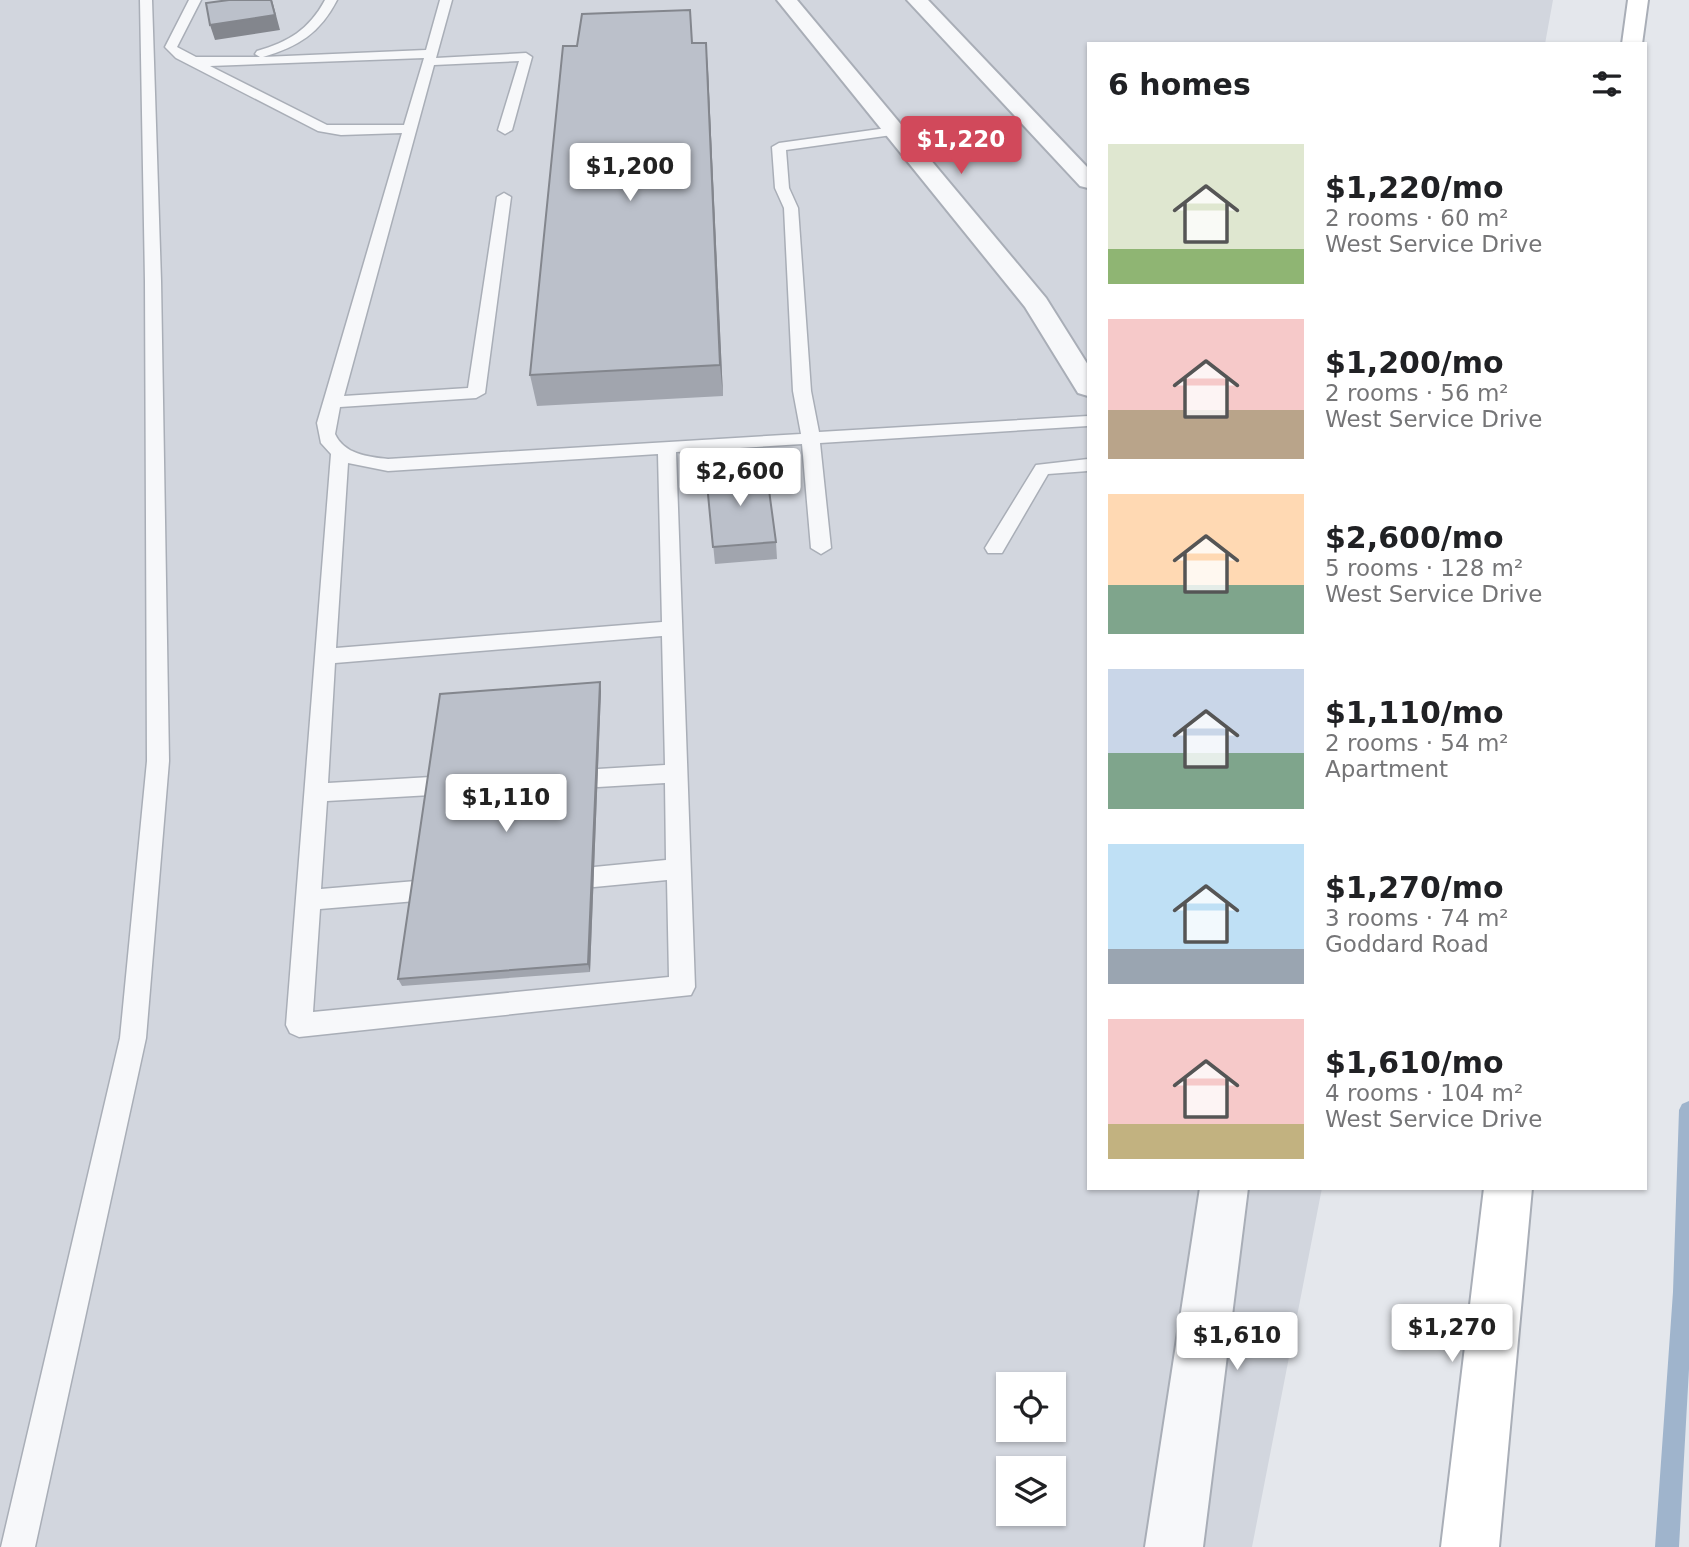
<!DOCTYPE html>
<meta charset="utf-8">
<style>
:root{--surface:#fff;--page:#f6f6f6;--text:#202124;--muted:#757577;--accent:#d1495b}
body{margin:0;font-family:"DejaVu Sans",sans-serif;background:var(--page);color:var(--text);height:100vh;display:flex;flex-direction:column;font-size:26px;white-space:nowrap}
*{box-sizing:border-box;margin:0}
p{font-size:23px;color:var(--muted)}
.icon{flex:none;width:38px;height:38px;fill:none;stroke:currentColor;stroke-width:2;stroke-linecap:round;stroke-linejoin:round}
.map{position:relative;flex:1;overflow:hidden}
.drawer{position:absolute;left:1087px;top:42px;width:560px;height:1148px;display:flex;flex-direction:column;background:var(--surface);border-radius:0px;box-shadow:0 2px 5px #0004}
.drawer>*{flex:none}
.fabs{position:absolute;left:996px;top:1372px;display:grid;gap:14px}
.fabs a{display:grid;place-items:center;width:70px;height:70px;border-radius:0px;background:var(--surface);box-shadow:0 2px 5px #0004;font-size:35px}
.price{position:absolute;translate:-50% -60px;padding:0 16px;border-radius:7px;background:#fff;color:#222;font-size:23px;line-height:46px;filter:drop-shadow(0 2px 4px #0008)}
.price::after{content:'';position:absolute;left:50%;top:42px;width:21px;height:16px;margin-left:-10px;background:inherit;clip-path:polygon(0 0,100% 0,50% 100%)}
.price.current{background:var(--accent);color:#fff}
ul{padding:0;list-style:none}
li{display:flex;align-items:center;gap:21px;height:175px;padding:0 21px}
li span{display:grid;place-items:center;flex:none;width:196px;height:140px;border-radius:0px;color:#555}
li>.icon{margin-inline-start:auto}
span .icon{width:84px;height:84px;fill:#fffc;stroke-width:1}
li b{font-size:30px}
h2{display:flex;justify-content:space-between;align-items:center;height:84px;padding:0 21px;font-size:30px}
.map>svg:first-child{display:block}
.built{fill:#d2d6de;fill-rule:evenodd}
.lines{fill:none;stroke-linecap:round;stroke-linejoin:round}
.stream{fill:#9fb4cc;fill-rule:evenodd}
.service-casing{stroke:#a9aeb7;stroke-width:3}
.minor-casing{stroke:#a9aeb7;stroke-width:4}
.secondary-casing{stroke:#a9aeb7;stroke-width:4}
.service{fill:#f7f8fa;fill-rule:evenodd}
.minor{fill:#f7f8fa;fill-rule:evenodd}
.secondary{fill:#fff;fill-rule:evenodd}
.wall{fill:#a1a5ae}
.shaded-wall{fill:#83868d}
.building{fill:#bbc0ca;stroke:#83868d;stroke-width:2}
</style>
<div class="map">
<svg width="1689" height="1547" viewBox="0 0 1689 1547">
<rect width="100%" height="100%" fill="#e4e7ec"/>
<!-- built -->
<path class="built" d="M0 0H1553L1545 44H1088V1188H1322L1252 1547H0ZM1008 1384H1054V1430H1008ZM1008 1468H1054V1514H1008Z"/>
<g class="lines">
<!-- stream -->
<path class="stream" d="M1689 1101V1369L1679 1547H1655L1673 1292 1679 1110 1682 1104Z"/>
<!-- service casing -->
<g class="service-casing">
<path id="service" d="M140 0H152L161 281 169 761 146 1038 35 1547H1L120 1038 147 761 145 281Z
M189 0H201L177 47 196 57H260L255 54 257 51C288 42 309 30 325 0H337C320 33 298 47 263 57L426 50 440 0H452L436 58 526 53 532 57 512 130 505 134 498 130 519 61 434 65 344 396 468 388 497 197 504 193 511 197 485 393 476 398 340 407 335 434C344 454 368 457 388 459L801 434 793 391 784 208 775 188 772 147 779 143 894 127 901 131 899 134 786 150 789 188 798 208 811 391 819 432 1088 416V426L820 443 831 548 821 554 811 548 802 444 676 452 695 987 691 995 299 1037 290 1033 286 1025 331 454 321 443 317 423 402 133 341 135 318 131 176 58 165 47ZM424 58 404 125H327L210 66ZM658 454 662 622 336 648 348 463 388 471ZM662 636 665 765 598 769 590 772 587 778 590 784 598 787 665 783 666 860 594 867 585 870 582 877 585 884 594 887 667 880 669 977 313 1012 320 909 416 901 425 898 428 891 425 884 416 881 321 889 327 801 431 795 439 792 442 786 439 780 431 777 328 783 335 663Z
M1088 459V471L1048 474 1002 553H988L985 548 1036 465Z"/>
</g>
<!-- minor casing -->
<g class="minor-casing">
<path id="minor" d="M777 0H797L1046 298 1088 365V396L1078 393 1025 307Z
M907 0H928L1088 168V188L1080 186Z
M1200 1188H1248L1203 1547H1145Z"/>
</g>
<!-- secondary casing -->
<g class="secondary-casing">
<path id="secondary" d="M1628 0H1648L1642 44H1622Z
M1484 1188H1532L1499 1547H1441Z"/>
</g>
<!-- service -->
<use href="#service" class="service"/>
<!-- minor -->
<use href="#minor" class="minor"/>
<!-- secondary -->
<use href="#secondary" class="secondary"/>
</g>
<!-- wall -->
<path class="wall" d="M692 43 708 70 723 396 537 406 530 375Z
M706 473 776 542 777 559 715 564Z
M600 682 601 691 590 972 402 986 398 979Z"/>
<!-- shaded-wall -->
<path class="shaded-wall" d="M272 0 280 30 215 40 210 25Z
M706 43 708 70 723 396 720 365Z
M600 682 601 691 590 972 588 964Z"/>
<!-- building -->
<path class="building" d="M229 0H271L275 15 210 25 206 3Z
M690 10 692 43H706L720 365 530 375 563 46H577L582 14Z
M766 468 776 542 713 547 706 473Z
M600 682 588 964 398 979 440 694Z"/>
</svg>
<div class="fabs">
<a><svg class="icon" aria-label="locate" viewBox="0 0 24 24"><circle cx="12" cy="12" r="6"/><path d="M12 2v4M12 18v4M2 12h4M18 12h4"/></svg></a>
<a><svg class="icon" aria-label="layers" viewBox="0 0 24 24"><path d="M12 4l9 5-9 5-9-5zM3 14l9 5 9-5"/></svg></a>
</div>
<b class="price current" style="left:961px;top:176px">$1,220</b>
<b class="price" style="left:630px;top:203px">$1,200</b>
<b class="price" style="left:740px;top:508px">$2,600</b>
<b class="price" style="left:506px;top:834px">$1,110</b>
<b class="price" style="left:1452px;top:1364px">$1,270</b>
<b class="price" style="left:1237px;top:1372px">$1,610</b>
<section class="drawer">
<h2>6 homes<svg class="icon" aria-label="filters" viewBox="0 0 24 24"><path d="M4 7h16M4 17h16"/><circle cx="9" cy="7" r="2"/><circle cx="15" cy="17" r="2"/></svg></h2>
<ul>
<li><span style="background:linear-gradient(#dfe7d0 75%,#8fb573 0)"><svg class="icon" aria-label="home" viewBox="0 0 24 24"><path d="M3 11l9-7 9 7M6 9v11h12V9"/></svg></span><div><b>$1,220/mo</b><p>2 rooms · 60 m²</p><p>West Service Drive</p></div></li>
<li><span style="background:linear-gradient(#f6c9c9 65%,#b9a48a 0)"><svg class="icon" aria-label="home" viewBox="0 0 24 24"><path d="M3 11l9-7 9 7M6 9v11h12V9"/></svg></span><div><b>$1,200/mo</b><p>2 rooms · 56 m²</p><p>West Service Drive</p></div></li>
<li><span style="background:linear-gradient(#ffd9b3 65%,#7fa58c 0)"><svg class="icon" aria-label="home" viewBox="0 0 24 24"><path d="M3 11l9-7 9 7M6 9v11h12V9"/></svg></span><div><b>$2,600/mo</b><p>5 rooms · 128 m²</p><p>West Service Drive</p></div></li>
<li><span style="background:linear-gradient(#c9d6e8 60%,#7fa58c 0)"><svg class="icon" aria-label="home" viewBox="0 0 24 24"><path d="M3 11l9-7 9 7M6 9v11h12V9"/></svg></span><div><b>$1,110/mo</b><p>2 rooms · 54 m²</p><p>Apartment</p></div></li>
<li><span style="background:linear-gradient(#bfe0f5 75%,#9aa5b1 0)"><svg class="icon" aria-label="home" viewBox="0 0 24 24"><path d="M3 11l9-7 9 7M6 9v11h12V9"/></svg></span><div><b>$1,270/mo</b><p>3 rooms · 74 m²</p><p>Goddard Road</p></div></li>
<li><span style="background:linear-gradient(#f6c9c9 75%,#c2b280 0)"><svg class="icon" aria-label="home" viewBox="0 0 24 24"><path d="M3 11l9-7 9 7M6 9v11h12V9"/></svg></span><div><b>$1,610/mo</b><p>4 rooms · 104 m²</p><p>West Service Drive</p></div></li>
</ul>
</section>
</div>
